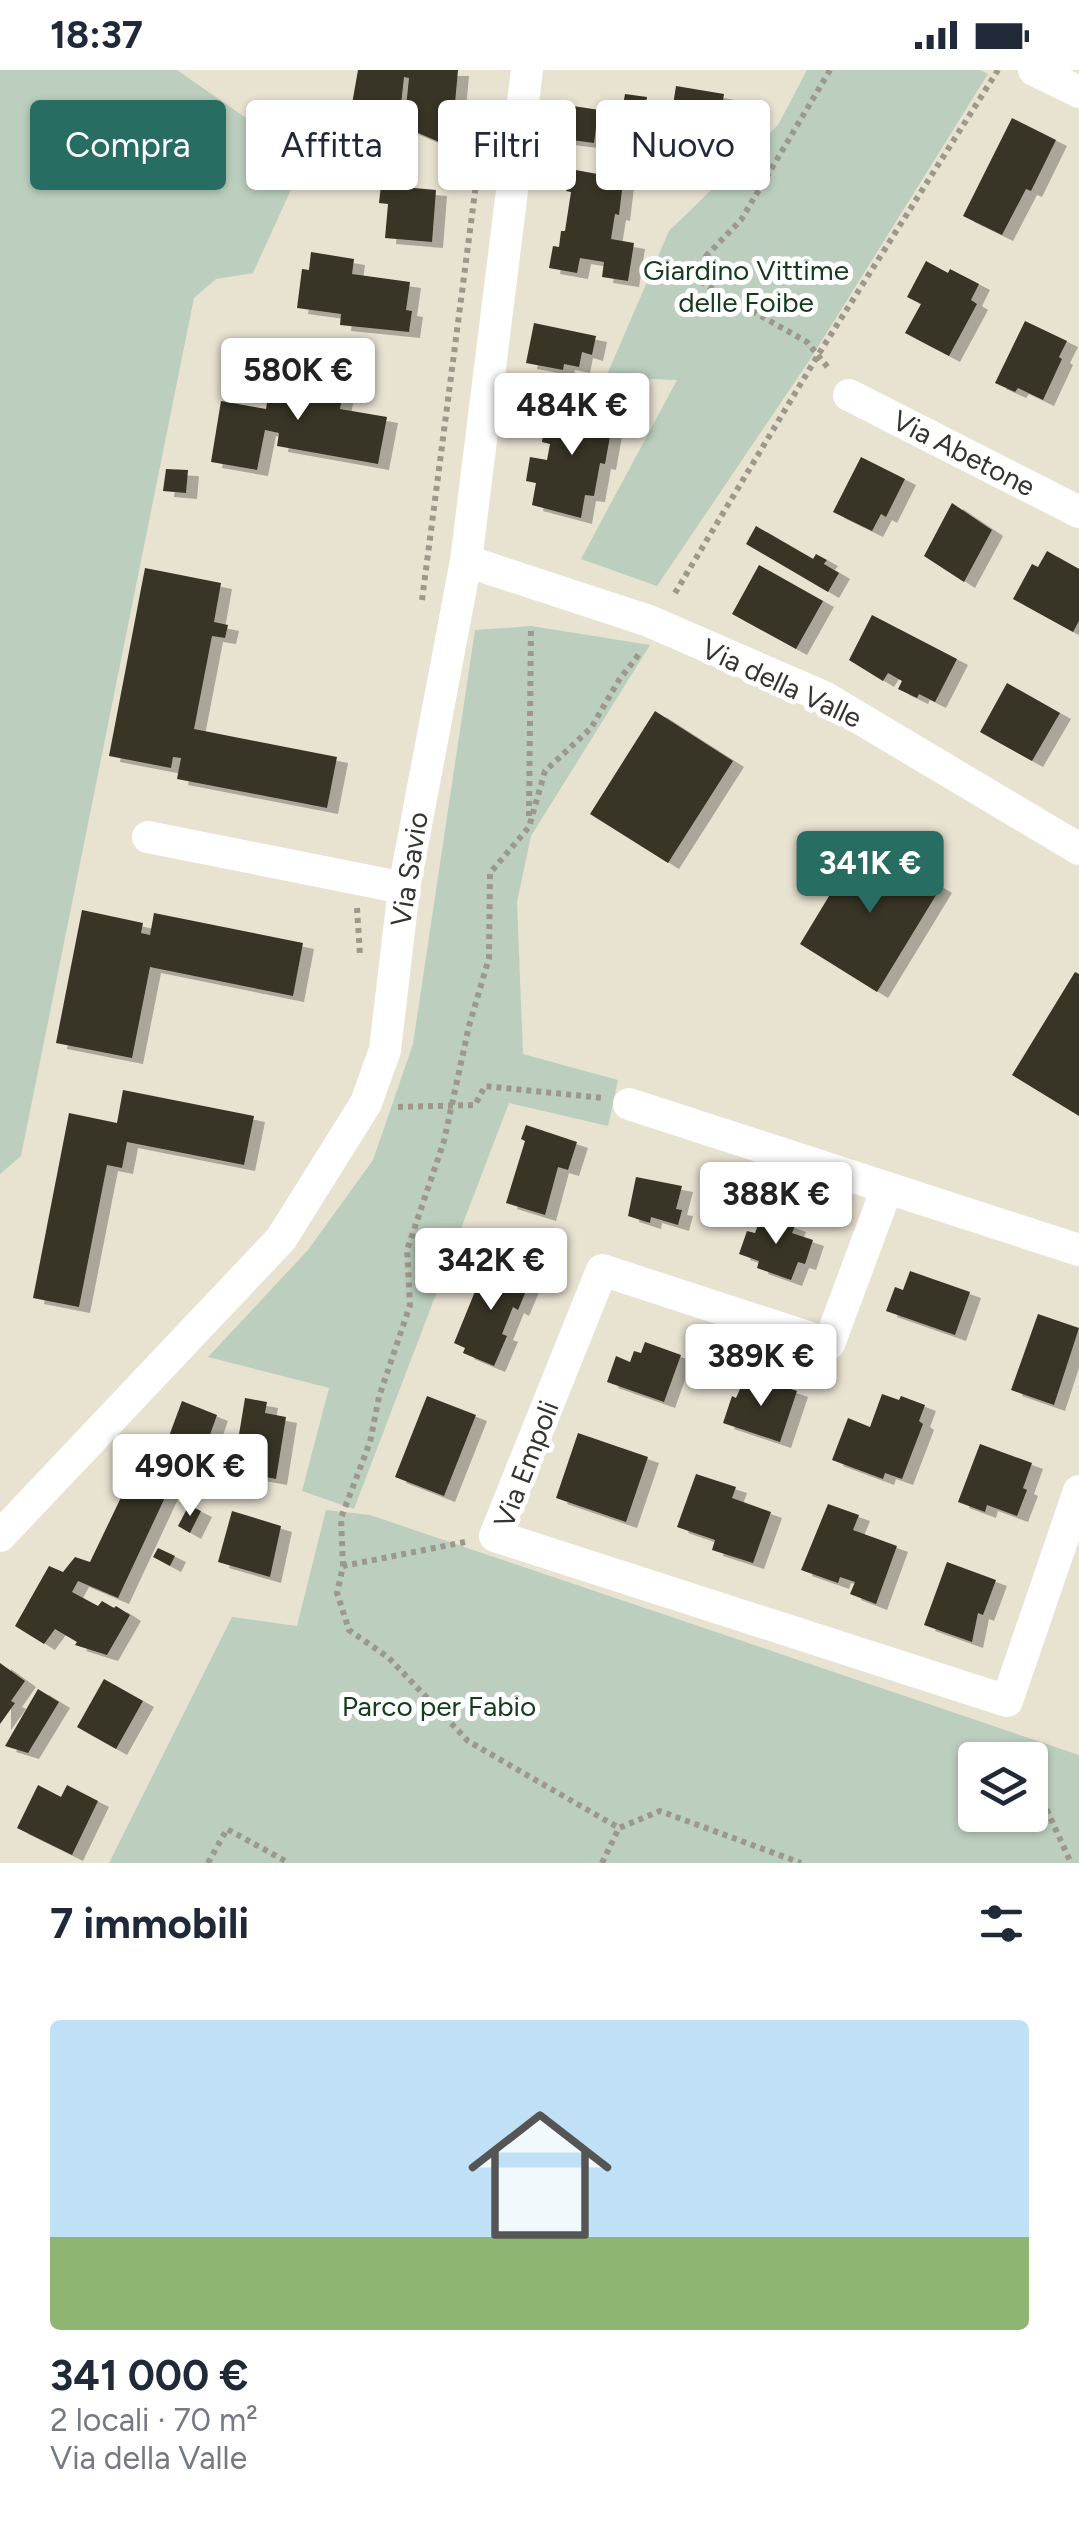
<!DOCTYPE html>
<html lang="it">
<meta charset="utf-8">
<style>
:root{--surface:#fff;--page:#f6f6f7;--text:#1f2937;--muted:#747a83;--accent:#276d62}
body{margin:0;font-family:Figtree,sans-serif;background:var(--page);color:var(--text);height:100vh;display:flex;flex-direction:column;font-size:38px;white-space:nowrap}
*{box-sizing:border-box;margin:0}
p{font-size:32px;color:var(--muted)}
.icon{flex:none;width:55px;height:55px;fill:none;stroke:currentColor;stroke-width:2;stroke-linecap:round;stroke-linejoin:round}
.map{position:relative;height:1793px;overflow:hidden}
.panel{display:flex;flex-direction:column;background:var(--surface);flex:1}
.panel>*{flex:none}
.guide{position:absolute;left:30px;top:30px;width:1020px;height:90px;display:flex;gap:20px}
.fabs{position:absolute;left:958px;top:1672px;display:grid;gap:20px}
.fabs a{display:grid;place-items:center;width:90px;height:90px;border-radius:10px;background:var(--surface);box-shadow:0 2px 8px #0004;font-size:50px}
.price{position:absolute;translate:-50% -85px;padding:0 22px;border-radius:10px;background:#fff;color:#222;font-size:32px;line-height:65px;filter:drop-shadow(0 2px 5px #0008)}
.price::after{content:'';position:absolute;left:50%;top:60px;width:30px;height:22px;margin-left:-15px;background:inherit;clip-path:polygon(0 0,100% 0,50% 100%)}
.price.selected{background:var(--accent);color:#fff}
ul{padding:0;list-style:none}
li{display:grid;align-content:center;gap:20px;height:530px;padding:0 50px}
li span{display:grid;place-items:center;height:310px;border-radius:10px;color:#555}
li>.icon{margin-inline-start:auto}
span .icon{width:180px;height:180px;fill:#fffc;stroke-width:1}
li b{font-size:42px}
h2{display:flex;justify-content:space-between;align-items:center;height:120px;padding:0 50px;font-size:42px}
.tag{padding:0 35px;border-radius:10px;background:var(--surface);box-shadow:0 2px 8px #0004;font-size:35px;line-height:90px}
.tag.selected{background:var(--accent);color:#fff}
.status{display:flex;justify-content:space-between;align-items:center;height:70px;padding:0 50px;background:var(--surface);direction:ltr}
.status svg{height:28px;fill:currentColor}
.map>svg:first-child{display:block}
.green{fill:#bccfbe;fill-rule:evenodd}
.building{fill:#383426;filter:url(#shadow)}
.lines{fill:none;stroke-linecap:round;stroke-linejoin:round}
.path{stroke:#9c988b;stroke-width:6;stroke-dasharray:5 5;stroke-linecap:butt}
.minor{stroke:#fff;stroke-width:32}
.labels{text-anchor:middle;stroke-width:10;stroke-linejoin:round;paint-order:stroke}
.park-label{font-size:28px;fill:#133d1c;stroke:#fff}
.street-label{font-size:28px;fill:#36342e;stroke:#fff}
</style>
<div class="status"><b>18:37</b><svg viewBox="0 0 49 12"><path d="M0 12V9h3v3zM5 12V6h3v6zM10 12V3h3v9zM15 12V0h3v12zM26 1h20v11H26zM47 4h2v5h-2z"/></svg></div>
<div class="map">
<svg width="1079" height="1793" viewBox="0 0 1079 1793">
<defs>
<filter id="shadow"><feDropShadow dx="11" dy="6" stdDeviation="0" flood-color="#0004"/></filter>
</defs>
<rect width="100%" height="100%" fill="#e8e2d1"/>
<!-- green -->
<path class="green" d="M0 0H177L305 89 253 203 216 209 194 228 21 1086 0 1104Z
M807 0H980L988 4 811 288 657 516 581 489 677 310 606 307 669 161 778 55Z
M531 556 650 575 531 766 517 832 523 984 618 1010 608 1056 509 1033 354 1439 302 1421 329 1318 208 1287 308 1180 373 1090 413 974 475 560Z
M326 1440 370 1445 1079 1685V1793H109L232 1547 297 1556ZM975 1690H1030V1745H975Z"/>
<!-- building -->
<path class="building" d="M358 0H458L451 77 404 57 409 8 404 7 399 53 352 34Z
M676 16 724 24 716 75 668 67Z
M625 24 647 27 644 47 631 45 633 37 623 35Z
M553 33 613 42 610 60 596 58 594 73 548 67Z
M1012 48 1056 70 1031 121 1026 119 1002 165 963 146Z
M336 58 364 70 360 80 342 73 340 77 329 72Z
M570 99 603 105 602 110 623 112 619 145 615 144 611 169 634 173 628 211 602 207 604 192 580 188 577 203 549 198 553 176 559 177 561 161H565L571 122 566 121Z
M381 115 436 120 432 172 385 168 388 134 379 133Z
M311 182 354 189 352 204 410 212 406 240 412 241 409 262 340 255 341 244 297 238 302 199 309 200Z
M926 191 948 203 950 199 979 214 971 230 977 234 949 286 905 263 921 234 907 227Z
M1025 251 1067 271 1059 287 1062 289 1043 330 1018 318 1015 322 995 313Z
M534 253 596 266 592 285 582 282 579 297 564 294 563 300 526 293Z
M273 298 345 311 340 339 387 347 378 394 277 376 279 363 265 360 257 400 211 392 221 331 266 339Z
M563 333 620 342 618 356 612 355 605 394 600 393 594 426 585 425 581 448 532 435 536 413 526 411 530 387 547 390 550 374 542 372 545 351 559 353Z
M861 387 905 409 886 447 881 444 872 461 833 442Z
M166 399 188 400 186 423 163 421Z
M952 433 992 460 964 512 924 486Z
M756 456 813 489 816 484 827 490 824 494 839 503 828 522 746 474Z
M1047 481 1079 499V551L1073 562 1013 529 1032 494 1038 497Z
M759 495 823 531 796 579 732 544Z
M145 498 221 513 214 552 228 555 225 568 212 566 194 659 337 687 327 738 177 709 181 688 173 687 171 698 109 686Z
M872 545 957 589 935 632 919 624 917 628 898 619 902 611 888 603 883 611 849 590Z
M1007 613 1060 643 1032 691 980 662Z
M655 641 733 691 668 793 590 744Z
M863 770 941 817 877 922 800 874Z
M82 840 143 853 141 863 150 865 154 843 303 873 293 926 150 897 132 988 56 973Z
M1075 902 1079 904V1046L1012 1005Z
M123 1020 254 1046 244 1095 127 1072 122 1098 107 1095 79 1237 33 1228 69 1043 117 1053Z
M526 1055 577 1072 568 1100 558 1097 545 1145 506 1133 525 1071 521 1069Z
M636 1107 682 1116 676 1139 682 1140 678 1155 651 1147 650 1153 628 1146Z
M762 1144 795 1156 792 1163 813 1170 805 1194 798 1192 791 1210 757 1198 759 1191 739 1184 747 1161 755 1163Z
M498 1195 531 1209 518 1240 513 1237 502 1264 507 1266 494 1296 463 1283 465 1278 454 1273 485 1197 495 1201Z
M910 1201 970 1222 955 1265 886 1241 895 1217 903 1220Z
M1038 1244 1079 1258 1054 1335 1011 1320Z
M645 1272 681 1285 664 1332 607 1312 616 1286 630 1292 634 1281 641 1283Z
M744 1310 765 1317 767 1311 797 1321 780 1372 723 1353 732 1326 736 1328Z
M882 1324 899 1330 901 1326 925 1335 919 1351 923 1354 902 1409 885 1403 883 1409 832 1390 848 1348 870 1357Z
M427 1326 476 1345 444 1426 395 1407Z
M245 1328 267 1332 265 1343 286 1347 276 1409 233 1401Z
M182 1331 217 1345 206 1376 218 1380 211 1399 220 1402 217 1410 197 1402 198 1398 162 1385Z
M578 1363 648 1387 626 1452 556 1428Z
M980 1374 1032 1393 1023 1418 1027 1420 1017 1446 987 1435 985 1442 958 1432Z
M139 1390 175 1406 118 1528 78 1511 72 1522 98 1536 102 1531 114 1538 116 1536 130 1545 107 1585 75 1575 77 1572 55 1559 44 1574 15 1556 49 1496 63 1502 75 1487 90 1492Z
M696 1404 736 1417 732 1428 771 1442 753 1493 712 1480 715 1470 677 1457Z
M828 1434 859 1445 853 1460 897 1476 876 1534 850 1524 855 1512 840 1507 838 1513 801 1500Z
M189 1435 201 1441 190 1463 178 1456Z
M232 1441 281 1456 270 1507 218 1492Z
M158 1478 175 1486 170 1496 153 1487Z
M947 1492 996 1510 983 1545 978 1543 972 1572 924 1555Z
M0 1593 25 1611 11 1631 15 1633 0 1654Z
M104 1609 143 1631 116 1679 77 1657Z
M38 1619 59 1632 28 1683 5 1676Z
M38 1715 61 1727 67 1715 98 1731 72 1785 17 1758Z"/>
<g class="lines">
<!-- path -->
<path class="path" d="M830 0 741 150 706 186 701 212 807 272 830 300
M675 523 818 285 998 0
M422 530 486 37
M529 746 531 556
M357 838 360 885
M398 1037 475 1035 485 1016 603 1028
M465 1472 343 1496 337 1523 349 1560 389 1588 468 1671 619 1758
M343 1496 341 1448 370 1372 379 1327 410 1235 407 1180 444 1071 469 956 489 888 490 803 529 757 545 701 591 658 619 610 640 583
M1016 1674 1023 1690
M1030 1703 1071 1793
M208 1793 227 1759 289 1793
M602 1793 619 1758 660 1741 801 1793"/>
<!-- minor -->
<path class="minor" d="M1034 0 1079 22
M849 325 1079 442
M466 491 649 551 824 627 1079 779
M148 767 404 818
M629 1034 1079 1180
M887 1118 829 1274 602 1200 495 1466 1007 1631 1079 1421
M0 1466 281 1169 366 1033 385 980 404 818 466 491 527 0"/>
</g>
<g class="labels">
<!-- park labels -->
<g class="park-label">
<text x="746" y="210">Giardino Vittime<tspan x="746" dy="32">delle Foibe</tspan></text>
<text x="439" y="1646">Parco per Fabio</text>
</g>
<!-- street labels -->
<g class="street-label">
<text transform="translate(964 383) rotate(27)" y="10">Via Abetone</text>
<text transform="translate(782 613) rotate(25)" y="10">Via della Valle</text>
<text transform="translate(409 799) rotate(-81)" y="10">Via Savio</text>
<text transform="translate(526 1394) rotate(-69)" y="10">Via Empoli</text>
</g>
</g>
</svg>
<div class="fabs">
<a><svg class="icon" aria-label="layers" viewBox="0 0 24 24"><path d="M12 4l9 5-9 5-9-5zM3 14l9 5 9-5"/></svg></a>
</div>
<b class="price" style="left:298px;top:353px">580K €</b>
<b class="price" style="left:572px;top:388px">484K €</b>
<b class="price selected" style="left:870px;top:846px">341K €</b>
<b class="price" style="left:776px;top:1177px">388K €</b>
<b class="price" style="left:491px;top:1243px">342K €</b>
<b class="price" style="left:761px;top:1339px">389K €</b>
<b class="price" style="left:190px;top:1449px">490K €</b>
<div class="guide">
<a class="tag selected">Compra</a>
<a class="tag">Affitta</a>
<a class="tag">Filtri</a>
<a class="tag">Nuovo</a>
</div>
</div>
<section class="panel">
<h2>7 immobili<svg class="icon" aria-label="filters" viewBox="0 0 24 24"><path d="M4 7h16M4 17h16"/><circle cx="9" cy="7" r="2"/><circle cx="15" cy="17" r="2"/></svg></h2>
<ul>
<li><span style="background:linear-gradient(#bfe0f5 70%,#8fb573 0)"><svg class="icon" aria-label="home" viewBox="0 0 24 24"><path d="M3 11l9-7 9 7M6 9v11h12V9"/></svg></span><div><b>341 000 €</b><p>2 locali · 70 m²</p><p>Via della Valle</p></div></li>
</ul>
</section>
